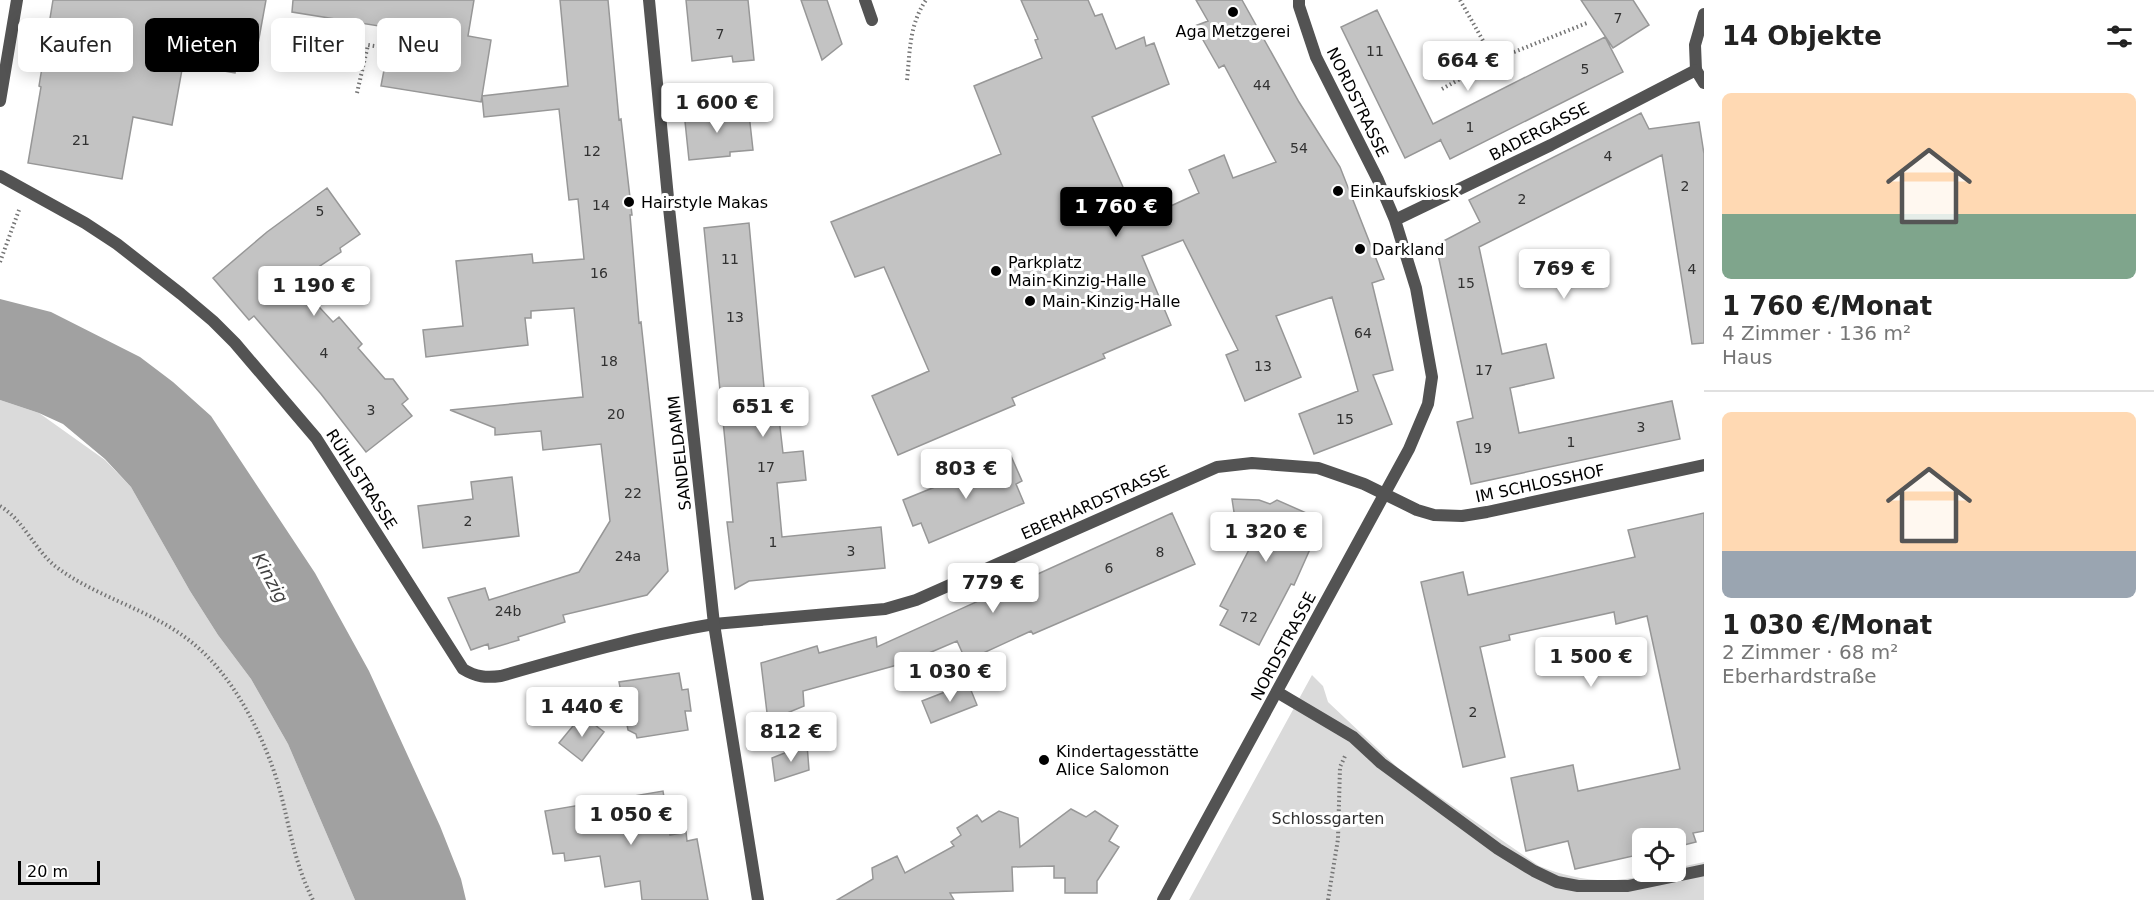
<!DOCTYPE html>
<html lang="de">
<meta charset="utf-8">
<style>
:root{--surface:#fff;--page:#f2f2f2;--text:#222;--muted:#767676;--line:#e0e0e0;--accent:#000}
body{margin:0;font-family:"DejaVu Sans",sans-serif;background:var(--page);color:var(--text);height:100vh;display:flex;flex-direction:column;font-size:22px;white-space:nowrap}
*{box-sizing:border-box;margin:0}
p{font-size:20px;color:var(--muted)}
.icon{flex:none;width:33px;height:33px;fill:none;stroke:currentColor;stroke-width:2;stroke-linecap:round;stroke-linejoin:round}
.map{position:relative;flex:1;overflow:hidden}
.side{display:flex;flex-direction:column;background:var(--surface);width:450px}
.side>*{flex:none}
.banner{position:absolute;left:18px;top:18px;width:570px;height:54px;display:flex;gap:12px}
.tools{position:absolute;left:1632px;top:828px;display:grid;gap:12px}
.tools a{display:grid;place-items:center;width:54px;height:54px;border-radius:9px;background:var(--surface);box-shadow:0 3px 15px #0003;font-size:30px}
.scale{position:absolute;left:18px;bottom:15px;width:82px;box-sizing:border-box;padding-left:6px;border:3px solid #000;border-top:0;font-size:16px;line-height:21px;white-space:nowrap;color:#000;-webkit-text-stroke:4px #fff;paint-order:stroke}
.price{position:absolute;translate:-50% -51px;padding:0 14px;border-radius:6px;background:#fff;color:#222;font-size:20px;line-height:39px;filter:drop-shadow(0 2px 3px #0008)}
.price::after{content:'';position:absolute;left:50%;top:36px;width:18px;height:14px;margin-left:-9px;background:inherit;clip-path:polygon(0 0,100% 0,50% 100%)}
.price.current{background:var(--accent);color:#fff}
ul{padding:0;list-style:none}
li{display:grid;align-content:center;gap:12px;height:318px;padding:0 18px}
li+li{border-top:2px solid var(--line)}
li span{display:grid;place-items:center;height:186px;border-radius:9px;color:#555}
li>.icon{margin-inline-start:auto}
span .icon{width:108px;height:108px;fill:#fffc;stroke-width:1}
li b{font-size:26px}
h2{display:flex;justify-content:space-between;align-items:center;height:72px;padding:0 18px;font-size:26px}
.chip{padding:0 21px;border-radius:9px;background:var(--surface);box-shadow:0 3px 15px #0003;font-size:21px;line-height:54px}
.chip.current{background:var(--accent);color:#fff}
main{display:flex;flex:1;min-height:0}
.map>svg:first-child{display:block}
.green{fill:#dadada}
.water{fill:#a1a1a1}
.building{fill:#c3c3c3;stroke:#979797;stroke-width:1.5}
.lines{fill:none;stroke-linecap:round;stroke-linejoin:round}
.path{stroke:#757575;stroke-width:4;stroke-dasharray:1.5 3;stroke-linecap:butt}
.service{stroke:#535353;stroke-width:12}
.pedestrian{stroke:#535353;stroke-width:12}
.minor{stroke:#535353;stroke-width:12}
.tertiary{stroke:#535353;stroke-width:12}
.poi-dot{fill:#000;stroke:#fff;stroke-width:2}
.labels{text-anchor:middle;stroke-width:6;stroke-linejoin:round;paint-order:stroke}
.number-label{font-size:14px;fill:#313131}
.poi-label{font-size:16px;fill:#000;stroke:#fff;text-anchor:start}
.street-label{font-size:16px;fill:#000;stroke:#fff}
.park-label{font-size:16px;fill:#313131;stroke:#fff}
.water-label{font-size:18px;font-style:italic;fill:#424242;stroke:#fff}
</style>
<main>
<div class="map">
<svg width="1704" height="900" viewBox="0 0 1704 900">
<rect width="100%" height="100%" fill="#fff"/>
<!-- green -->
<path class="green" d="M0 400 39 413 105 460 131 487 190 591 218 635 251 679 288 744 355 900H0Z
M1312 675 1323 686 1328 702 1398 768 1539 866C1567 877 1595 883 1625 879 1642 877 1658 872 1676 872V868L1704 862V900H1189Z"/>
<!-- water -->
<path class="water" d="M0 299 51 312 140 357 173 382 211 416 315 573 369 671 440 826 461 879 466 900H355L288 744 251 679 218 635 190 591 131 487 105 459 63 424 39 413 0 400Z"/>
<!-- building -->
<path class="building" d="M53 0H266L258 44 241 42 235 73 183 64 172 125 133 117 122 179 28 163 41 87 39 86Z
M293 0H474L468 36 491 40 481 102 381 86 392 28 292 12Z
M560 0H608L619 120 621 119 632 215H630L639 323 641 322 668 571 647 595 563 615 565 622 518 637 519 640 489 649 488 644 471 650 448 598 485 588 489 600 579 572 610 521 601 444 543 450 541 431 495 435V428L450 410 583 397 574 308 531 311V318H525L528 345 426 357 423 330 463 326 456 261 532 254 533 263 584 259 578 199 569 200 559 109 484 117 482 96 568 86Z
M686 0H748L754 60 733 62 732 56 692 61Z
M801 0H827L842 44 822 60Z
M1021 0H1088L1095 16 1102 14 1116 49 1144 37 1146 46 1154 43 1169 84 1092 117 1138 221 1199 193 1189 170 1224 155 1233 178 1276 162 1224 65 1219 68 1195 26 1208 21 1196 0H1242L1299 102 1340 167 1384 279 1372 283 1393 370 1373 375 1392 424 1314 454 1299 414 1358 391 1332 297 1276 316 1301 377 1245 401 1226 355 1238 350 1183 240 1142 256 1171 325 1103 354 1105 358 1012 398 1015 405 898 455 872 396 929 371 884 267 855 277 831 222 1001 154 974 86 1042 58 1035 40 1038 39Z
M1581 0H1633L1649 25 1613 48Z
M1377 10 1433 124 1605 37 1623 72 1450 159 1440 139 1441 140 1405 158 1341 27Z
M727 107 728 117 749 114 753 150 730 152V156L689 160 684 112Z
M1641 113 1649 129 1699 122 1704 154V343L1692 344 1662 155 1479 247 1502 354 1546 344 1554 378 1510 388 1519 433 1672 401 1680 439 1471 484 1457 422 1473 418 1436 245 1480 222 1469 200Z
M327 188 360 234 340 248 341 252 296 282 333 322 339 317 362 344 358 348 385 379H393L408 399 402 404 412 416 366 452 321 394 254 316 249 320 213 278 267 232Z
M749 223 767 420 779 418 783 453 803 451 806 480 777 483 782 537 881 527 885 568 749 581 735 589 727 522H733L704 228Z
M1011 456 1022 481 1016 484 1024 503 929 543 921 523 913 526 903 500Z
M512 477 519 536 423 548 418 506 473 499 471 482Z
M1232 499 1259 500 1270 504 1277 500 1313 516 1319 529 1294 585 1291 584 1259 645 1220 625 1228 610 1220 606 1255 538 1239 545Z
M1172 513 1195 564 1033 634 1031 631 966 661 957 641 908 662 803 691 804 706 768 721 761 663 817 646 819 653 876 637 877 647Z
M1704 513V831L1693 833 1696 842 1676 847V838H1642V854L1575 869 1568 841 1526 851 1511 778 1573 765 1578 791 1680 769 1647 616 1616 624 1614 612 1509 635 1510 640 1480 647 1505 757 1463 767 1421 582 1463 572 1468 595 1635 557 1628 530Z
M679 673 682 690 688 689 691 711H685L688 730 637 738 636 734 628 730 619 682Z
M968 683 977 705 931 723 922 701Z
M582 715 604 732 582 761 559 743Z
M807 744 809 770 775 781 772 758Z
M663 791 670 835 686 832 687 841 697 839 708 900H642L640 881 605 887 600 856 565 861 564 853 553 854 545 811Z
M1071 809 1086 817 1095 811 1118 826 1109 841 1119 847 1097 881V893H1065V878H1054V866L1012 867 1013 891 950 893 954 900H837L873 879 872 868 897 856 905 873 954 846 951 842 961 835 957 828 977 815 982 822 999 811 1018 818 1020 847Z"/>
<g class="lines">
<!-- path -->
<path class="path" d="M1460 0 1494 60
M907 80C910 52 909 25 926 0
M1442 89 1494 60 1587 23
M357 93 368 45 388 48
M0 262 19 210
M0 506C25 521 35 552 59 569 99 598 151 610 190 641 233 674 264 736 279 787 290 827 294 863 313 900
M1328 900 1338 839 1340 767 1346 754"/>
<!-- service -->
<path class="service" d="M865 0 872 20
M1277 692 1353 737 1381 763 1498 849 1534 871 1557 882 1578 886H1628L1704 870"/>
<!-- pedestrian -->
<path class="pedestrian" d="M1696 70 1695 45 1704 14"/>
<!-- minor -->
<path class="minor" d="M0 101 17 0
M0 176 85 223 117 244 181 294 213 321 235 343 316 438 463 669C476 677 486 678 501 676 571 656 641 636 714 624L885 609 916 600 1217 467 1252 463 1318 468 1364 484 1417 510 1434 515 1462 516 1487 512 1704 465
M1395 220 1551 145 1696 70 1704 83
M1163 900 1409 449 1428 404 1432 377 1416 288 1395 220 1378 180 1316 57 1299 6V0"/>
<!-- tertiary -->
<path class="tertiary" d="M649 0 669 208 714 624 758 900"/>
</g>
<!-- markers -->
<g class="poi-dot">
<circle cx="1233" cy="12" r="6"/>
<circle cx="1338" cy="191" r="6"/>
<circle cx="629" cy="202" r="6"/>
<circle cx="1360" cy="249" r="6"/>
<circle cx="996" cy="271" r="6"/>
<circle cx="1030" cy="301" r="6"/>
<circle cx="1044" cy="760" r="6"/>
</g>
<g class="labels">
<!-- number labels -->
<g class="number-label">
<text x="1618" y="23">7</text>
<text x="720" y="39">7</text>
<text x="1375" y="56">11</text>
<text x="1585" y="74">5</text>
<text x="1262" y="90">44</text>
<text x="1470" y="132">1</text>
<text x="81" y="145">21</text>
<text x="1299" y="153">54</text>
<text x="592" y="156">12</text>
<text x="1608" y="161">4</text>
<text x="1685" y="191">2</text>
<text x="1522" y="204">2</text>
<text x="601" y="210">14</text>
<text x="320" y="216">5</text>
<text x="730" y="264">11</text>
<text x="1692" y="274">4</text>
<text x="599" y="278">16</text>
<text x="1466" y="288">15</text>
<text x="735" y="322">13</text>
<text x="1363" y="338">64</text>
<text x="324" y="358">4</text>
<text x="609" y="366">18</text>
<text x="1263" y="371">13</text>
<text x="1484" y="375">17</text>
<text x="371" y="415">3</text>
<text x="616" y="419">20</text>
<text x="1345" y="424">15</text>
<text x="1641" y="432">3</text>
<text x="1571" y="447">1</text>
<text x="1483" y="453">19</text>
<text x="766" y="472">17</text>
<text x="633" y="498">22</text>
<text x="468" y="526">2</text>
<text x="773" y="547">1</text>
<text x="851" y="556">3</text>
<text x="1160" y="557">8</text>
<text x="628" y="561">24a</text>
<text x="1109" y="573">6</text>
<text x="508" y="616">24b</text>
<text x="1249" y="622">72</text>
<text x="1473" y="717">2</text>
</g>
<!-- poi labels -->
<g class="poi-label">
<text x="1233" y="37" text-anchor="middle">Aga Metzgerei</text>
<text x="1350" y="197">Einkaufskiosk</text>
<text x="641" y="208">Hairstyle Makas</text>
<text x="1372" y="255">Darkland</text>
<text x="1008" y="268">Parkplatz<tspan x="1008" dy="18">Main-Kinzig-Halle</tspan></text>
<text x="1042" y="307">Main-Kinzig-Halle</text>
<text x="1056" y="757">Kindertagesstätte<tspan x="1056" dy="18">Alice Salomon</tspan></text>
</g>
<!-- street labels -->
<g class="street-label">
<text transform="translate(1358 102) rotate(64)" y="6">NORDSTRASSE</text>
<text transform="translate(1539 131) rotate(-27)" y="6">BADERGASSE</text>
<text transform="translate(679 453) rotate(-96)" y="6">SANDELDAMM</text>
<text transform="translate(362 479) rotate(57)" y="6">RÜHLSTRASSE</text>
<text transform="translate(1540 483) rotate(-12)" y="6">IM SCHLOSSHOF</text>
<text transform="translate(1095 502) rotate(-24)" y="6">EBERHARDSTRASSE</text>
<text transform="translate(1283 646) rotate(-62)" y="6">NORDSTRASSE</text>
</g>
<!-- park labels -->
<g class="park-label">
<text x="1328" y="824">Schlossgarten</text>
</g>
<!-- water labels -->
<g class="water-label">
<text transform="translate(270 578) rotate(61)" y="6">Kinzig</text>
</g>
</g>
</svg>
<div class="tools">
<a><svg class="icon" aria-label="locate" viewBox="0 0 24 24"><circle cx="12" cy="12" r="6"/><path d="M12 2v4M12 18v4M2 12h4M18 12h4"/></svg></a>
</div>
<div class="scale">20 m</div>
<b class="price" style="left:1468px;top:92px">664 €</b>
<b class="price" style="left:717px;top:134px">1 600 €</b>
<b class="price current" style="left:1116px;top:238px">1 760 €</b>
<b class="price" style="left:1564px;top:300px">769 €</b>
<b class="price" style="left:314px;top:317px">1 190 €</b>
<b class="price" style="left:763px;top:438px">651 €</b>
<b class="price" style="left:966px;top:500px">803 €</b>
<b class="price" style="left:1266px;top:563px">1 320 €</b>
<b class="price" style="left:993px;top:614px">779 €</b>
<b class="price" style="left:1591px;top:688px">1 500 €</b>
<b class="price" style="left:950px;top:703px">1 030 €</b>
<b class="price" style="left:582px;top:738px">1 440 €</b>
<b class="price" style="left:791px;top:763px">812 €</b>
<b class="price" style="left:631px;top:846px">1 050 €</b>
<div class="banner">
<a class="chip">Kaufen</a>
<a class="chip current">Mieten</a>
<a class="chip">Filter</a>
<a class="chip">Neu</a>
</div>
</div>
<section class="side">
<h2>14 Objekte<svg class="icon" aria-label="filters" viewBox="0 0 24 24"><path d="M4 7h16M4 17h16"/><circle cx="9" cy="7" r="2"/><circle cx="15" cy="17" r="2"/></svg></h2>
<ul>
<li><span style="background:linear-gradient(#ffd9b3 65%,#7fa58c 0)"><svg class="icon" aria-label="home" viewBox="0 0 24 24"><path d="M3 11l9-7 9 7M6 9v11h12V9"/></svg></span><div><b>1 760 €/Monat</b><p>4 Zimmer · 136 m²</p><p>Haus</p></div></li>
<li><span style="background:linear-gradient(#ffd9b3 75%,#9aa5b1 0)"><svg class="icon" aria-label="home" viewBox="0 0 24 24"><path d="M3 11l9-7 9 7M6 9v11h12V9"/></svg></span><div><b>1 030 €/Monat</b><p>2 Zimmer · 68 m²</p><p>Eberhardstraße</p></div></li>
</ul>
</section>
</main>
